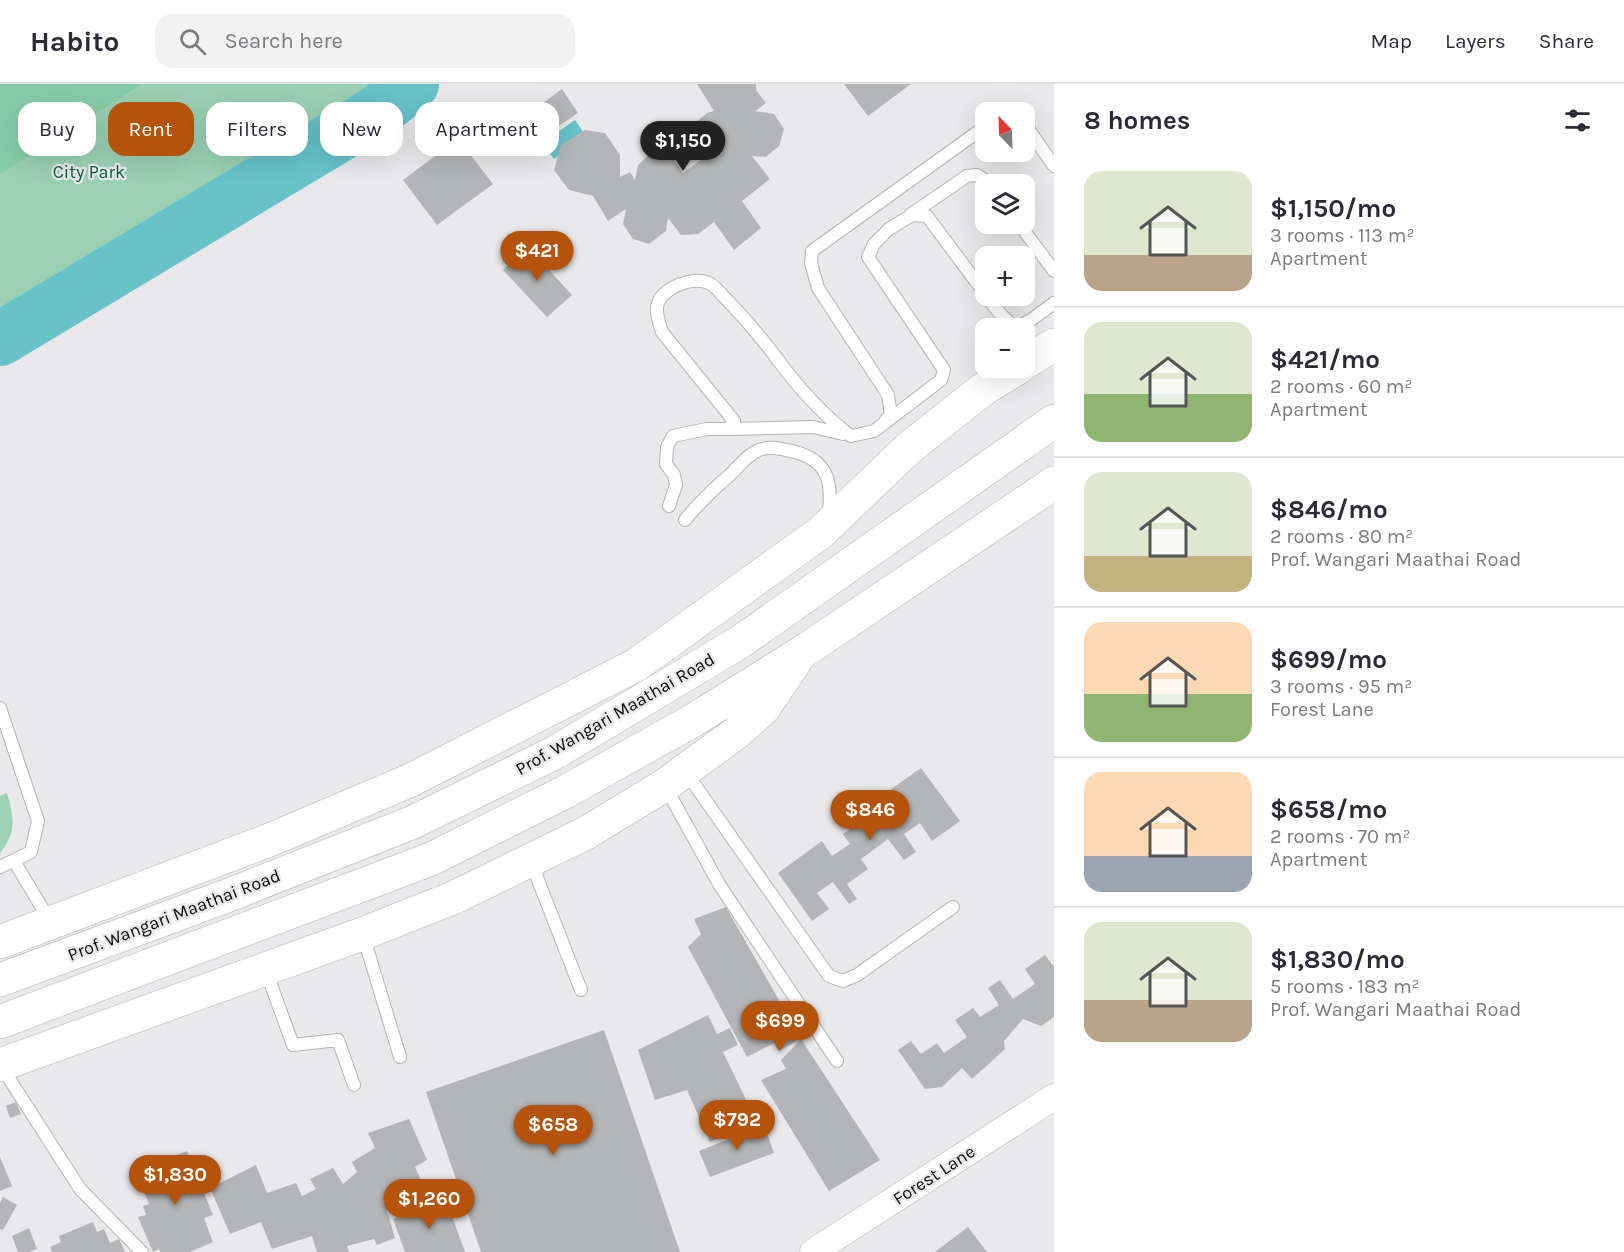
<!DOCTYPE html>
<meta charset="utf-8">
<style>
:root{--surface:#fff;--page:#f2f2f3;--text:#2b2b33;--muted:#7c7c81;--line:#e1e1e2;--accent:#b45309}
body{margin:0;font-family:Karla,sans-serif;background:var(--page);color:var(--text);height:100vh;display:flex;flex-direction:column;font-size:22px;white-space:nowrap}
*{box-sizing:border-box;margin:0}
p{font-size:20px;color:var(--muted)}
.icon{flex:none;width:33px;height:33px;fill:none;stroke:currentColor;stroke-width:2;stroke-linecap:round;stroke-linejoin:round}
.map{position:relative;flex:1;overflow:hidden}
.drawer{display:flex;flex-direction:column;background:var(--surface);width:570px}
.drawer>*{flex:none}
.banner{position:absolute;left:18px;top:18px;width:570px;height:54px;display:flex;gap:12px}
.needle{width:39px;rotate:337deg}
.fabs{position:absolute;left:975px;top:18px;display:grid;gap:12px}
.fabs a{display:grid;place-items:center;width:60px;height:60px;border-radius:12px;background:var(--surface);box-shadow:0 6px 24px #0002;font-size:30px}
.price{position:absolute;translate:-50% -51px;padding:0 14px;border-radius:21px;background:var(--accent);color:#fff;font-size:20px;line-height:39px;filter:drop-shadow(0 2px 3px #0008)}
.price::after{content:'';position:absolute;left:50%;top:36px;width:18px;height:14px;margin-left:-9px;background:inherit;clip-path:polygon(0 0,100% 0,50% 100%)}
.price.on{background:#222;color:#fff}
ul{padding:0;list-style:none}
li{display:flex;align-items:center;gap:18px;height:150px;padding:0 30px}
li+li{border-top:2px solid var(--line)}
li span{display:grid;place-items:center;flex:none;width:168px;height:120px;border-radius:18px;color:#555}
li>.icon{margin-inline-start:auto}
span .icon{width:72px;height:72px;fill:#fffc;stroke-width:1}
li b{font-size:26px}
h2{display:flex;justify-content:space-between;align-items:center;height:72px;padding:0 30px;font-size:26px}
.tag{padding:0 21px;border-radius:18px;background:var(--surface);box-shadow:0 6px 24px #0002;font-size:21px;line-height:54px}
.tag.on{background:var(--accent);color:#fff}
header{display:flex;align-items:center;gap:36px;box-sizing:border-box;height:84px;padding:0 30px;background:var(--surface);border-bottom:2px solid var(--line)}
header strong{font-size:28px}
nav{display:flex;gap:33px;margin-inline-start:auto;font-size:21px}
.search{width:420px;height:54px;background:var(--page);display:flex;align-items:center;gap:15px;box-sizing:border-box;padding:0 21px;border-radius:18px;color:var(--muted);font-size:22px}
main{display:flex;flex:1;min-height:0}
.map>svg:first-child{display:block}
.green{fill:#9ad0b4}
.forest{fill:#86cba7}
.water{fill:#67c2ca}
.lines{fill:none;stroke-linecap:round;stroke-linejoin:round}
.river{stroke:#67c2ca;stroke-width:54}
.building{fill:#b4b5b6}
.service-casing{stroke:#b5b5b7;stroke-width:14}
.minor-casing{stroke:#b5b5b7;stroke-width:27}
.primary-casing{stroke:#b5b5b7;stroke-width:34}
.service{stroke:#fff;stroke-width:12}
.minor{stroke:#fff;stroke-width:26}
.primary{stroke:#fff;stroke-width:33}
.labels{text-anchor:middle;stroke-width:4.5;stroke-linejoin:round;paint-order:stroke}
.park-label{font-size:18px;fill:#045f3e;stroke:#e9e9eb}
.street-label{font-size:18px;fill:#0b0b0c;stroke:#e9e9eb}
</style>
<header>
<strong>Habito</strong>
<div class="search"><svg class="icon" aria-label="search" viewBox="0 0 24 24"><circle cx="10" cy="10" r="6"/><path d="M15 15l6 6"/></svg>Search here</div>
<nav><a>Map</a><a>Layers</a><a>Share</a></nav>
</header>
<main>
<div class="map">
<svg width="1054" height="1168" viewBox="0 0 1054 1168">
<rect width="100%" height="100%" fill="#e9e9eb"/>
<!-- green -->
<path class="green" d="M0 0H412L376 29 0 236Z
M7 709C14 734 17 748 0 769V712Z"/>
<!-- forest -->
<path class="forest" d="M0 0H142L0 90Z"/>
<!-- water -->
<path class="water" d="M575 36 586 52 554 75 542 59Z"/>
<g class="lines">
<!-- river -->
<path class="river" d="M0 255 376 29 412 0"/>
</g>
<!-- building -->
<path class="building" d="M697 0H756V6L766 19 755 27 774 30 784 45 779 62 766 73 752 72 770 95 742 117 761 144 734 166 714 138 698 150 681 151 668 134 666 147 649 160 633 155 623 140 626 125 608 137 593 112 569 106 554 86 561 61 585 46 605 49 620 71V93L630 88 635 96 638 81 652 68 671 70 683 89 706 72 707 68 701 65 692 54 694 40 707 29 714 27Z
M844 0H911L868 32Z
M562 5 578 29 531 61 517 38Z
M458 55 493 100 437 141 403 96Z
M528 163 572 211 547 233 503 186Z
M921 684 960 737 932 757 920 739 904 750 916 768 904 776 888 755 861 775 868 785 847 800 857 815 849 820 833 798 817 809 829 825 812 837 778 789 822 757 832 772 850 760 843 750 875 727 870 720Z
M726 823 801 955 880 1076 829 1107 761 996 786 985 781 976 801 955 778 967 774 959 747 973 688 863 701 850 694 835Z
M1045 871 1054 883V933L1041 942 1023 935 1004 957 1005 965 972 995 962 984 942 1003 925 1005 898 966 911 957 921 970 937 959 944 969 967 953 955 936 973 924 980 933 999 921 988 904 1000 896 1013 915 1035 900 1025 885Z
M708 931 717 950 730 944 738 961 723 968 756 1036 710 1058 687 1006 655 1016 638 966Z
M604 946 680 1168H481L426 1008Z
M16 1018 21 1030 10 1034 6 1022Z
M409 1035 427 1076 415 1083 428 1112 386 1124 395 1154 377 1161 374 1155 347 1162 349 1168H317L312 1152 272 1165 261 1138 230 1150 210 1104 256 1081 267 1109 296 1099 302 1112 316 1105 310 1095 333 1084 343 1100 357 1088 352 1078 375 1064 368 1049Z
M764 1041 774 1069 710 1093 699 1067Z
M187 1067 213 1131 204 1134 213 1158 190 1168H160L159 1165 153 1168 138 1133 146 1131 143 1122 149 1120 136 1088Z
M0 1073 12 1102 0 1107Z
M3 1113 17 1121 3 1146 0 1145V1119Z
M446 1116 465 1168H405L393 1135Z
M93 1138 97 1148 104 1145 110 1159 119 1155 125 1168H52L50 1163 61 1158 59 1152Z
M968 1143 987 1168H935Z
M29 1144 37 1165 29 1168H18L12 1152Z"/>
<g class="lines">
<!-- service casing -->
<g class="service-casing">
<path id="service" d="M1024 39 1054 82
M910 131 967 92 977 91 991 100
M1019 140 1054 187
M986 212C996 224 1003 236 1017 243L1031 236 1054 219
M886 336 891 332 888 311 818 204 811 179 812 167 986 42
M728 345 813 343 843 350
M669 422 676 401 674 391 666 380 667 363 673 352 707 345H728L734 337 662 248C658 235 652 221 664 210 675 200 697 192 711 200 716 203 720 209 724 213 743 232 759 251 775 272 797 302 821 330 851 352L874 347 941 296 944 286 868 173 874 160 889 145 912 131 927 132 986 211
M685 436C699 419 714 404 731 390 740 381 747 371 759 366 768 362 777 364 786 366 827 373 834 396 828 433
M0 624 38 737 31 768 0 783
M685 687 829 892 843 897 857 891 953 823
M665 702 719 800 837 977
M14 777 50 837
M531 778 581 906
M363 851 400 973
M266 887 293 961 338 956 354 1001
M1 982 80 1105 142 1168"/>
</g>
<!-- minor casing -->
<g class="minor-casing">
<path id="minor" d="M813 1168 1054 1013"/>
</g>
<!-- primary casing -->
<g class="primary-casing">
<path id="primary" d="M1024 279 1054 261
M0 858 272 755 411 696 636 581 820 449 909 364 982 306 1018 284
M0 896 229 811 411 739 556 668 740 558 1054 337
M0 938 431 775 565 708 692 637 801 569 1054 399
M0 981 362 850 453 814 586 749 665 701 736 649 763 625 795 578"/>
</g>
<!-- service -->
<use href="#service" class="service"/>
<!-- minor -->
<use href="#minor" class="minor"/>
<!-- primary -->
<use href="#primary" class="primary"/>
</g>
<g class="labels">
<!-- park labels -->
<g class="park-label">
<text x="89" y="94">City Park</text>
</g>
<!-- street labels -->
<g class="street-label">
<text transform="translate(615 630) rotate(-30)" y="6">Prof. Wangari Maathai Road</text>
<text transform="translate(174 831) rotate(-21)" y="6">Prof. Wangari Maathai Road</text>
<text transform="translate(934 1091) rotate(-33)" y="6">Forest Lane</text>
</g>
</g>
</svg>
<div class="fabs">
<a><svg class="needle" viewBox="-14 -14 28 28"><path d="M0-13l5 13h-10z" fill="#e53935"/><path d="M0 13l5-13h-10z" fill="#7c7c81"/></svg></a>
<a><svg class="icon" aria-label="layers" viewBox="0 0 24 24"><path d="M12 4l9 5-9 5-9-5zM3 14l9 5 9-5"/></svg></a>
<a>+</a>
<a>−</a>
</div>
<b class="price on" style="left:683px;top:88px">$1,150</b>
<b class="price" style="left:537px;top:198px">$421</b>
<b class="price" style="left:870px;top:757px">$846</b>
<b class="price" style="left:780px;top:968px">$699</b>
<b class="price" style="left:737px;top:1067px">$792</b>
<b class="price" style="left:553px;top:1072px">$658</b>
<b class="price" style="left:175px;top:1122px">$1,830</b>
<b class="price" style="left:429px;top:1146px">$1,260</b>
<div class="banner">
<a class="tag">Buy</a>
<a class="tag on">Rent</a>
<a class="tag">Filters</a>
<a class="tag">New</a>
<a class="tag">Apartment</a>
</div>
</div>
<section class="drawer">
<h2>8 homes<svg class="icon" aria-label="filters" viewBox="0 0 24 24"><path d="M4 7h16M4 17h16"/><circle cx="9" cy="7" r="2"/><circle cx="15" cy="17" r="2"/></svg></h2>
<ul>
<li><span style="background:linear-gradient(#dfe7d0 70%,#b9a48a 0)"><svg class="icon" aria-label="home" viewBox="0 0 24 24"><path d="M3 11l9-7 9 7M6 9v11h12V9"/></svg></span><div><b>$1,150/mo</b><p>3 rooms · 113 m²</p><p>Apartment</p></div></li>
<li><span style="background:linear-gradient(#dfe7d0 60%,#8fb573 0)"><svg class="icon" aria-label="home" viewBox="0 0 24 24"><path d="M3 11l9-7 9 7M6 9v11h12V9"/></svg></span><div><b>$421/mo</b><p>2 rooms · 60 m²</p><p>Apartment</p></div></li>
<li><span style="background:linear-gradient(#dfe7d0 70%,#c2b280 0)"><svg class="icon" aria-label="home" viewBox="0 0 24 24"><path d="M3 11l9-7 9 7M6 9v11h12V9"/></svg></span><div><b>$846/mo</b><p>2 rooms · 80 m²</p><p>Prof. Wangari Maathai Road</p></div></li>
<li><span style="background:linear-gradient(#ffd9b3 60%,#8fb573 0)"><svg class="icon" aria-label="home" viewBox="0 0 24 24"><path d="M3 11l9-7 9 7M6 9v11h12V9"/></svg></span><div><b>$699/mo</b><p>3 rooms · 95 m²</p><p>Forest Lane</p></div></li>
<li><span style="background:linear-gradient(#ffd9b3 70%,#9aa5b1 0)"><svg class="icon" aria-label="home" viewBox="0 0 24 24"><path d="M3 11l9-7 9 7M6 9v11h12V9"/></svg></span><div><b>$658/mo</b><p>2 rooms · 70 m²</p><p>Apartment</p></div></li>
<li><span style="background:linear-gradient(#dfe7d0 65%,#b9a48a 0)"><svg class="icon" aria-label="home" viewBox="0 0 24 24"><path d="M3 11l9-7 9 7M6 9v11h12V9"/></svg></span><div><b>$1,830/mo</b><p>5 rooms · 183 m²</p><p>Prof. Wangari Maathai Road</p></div></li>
</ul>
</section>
</main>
